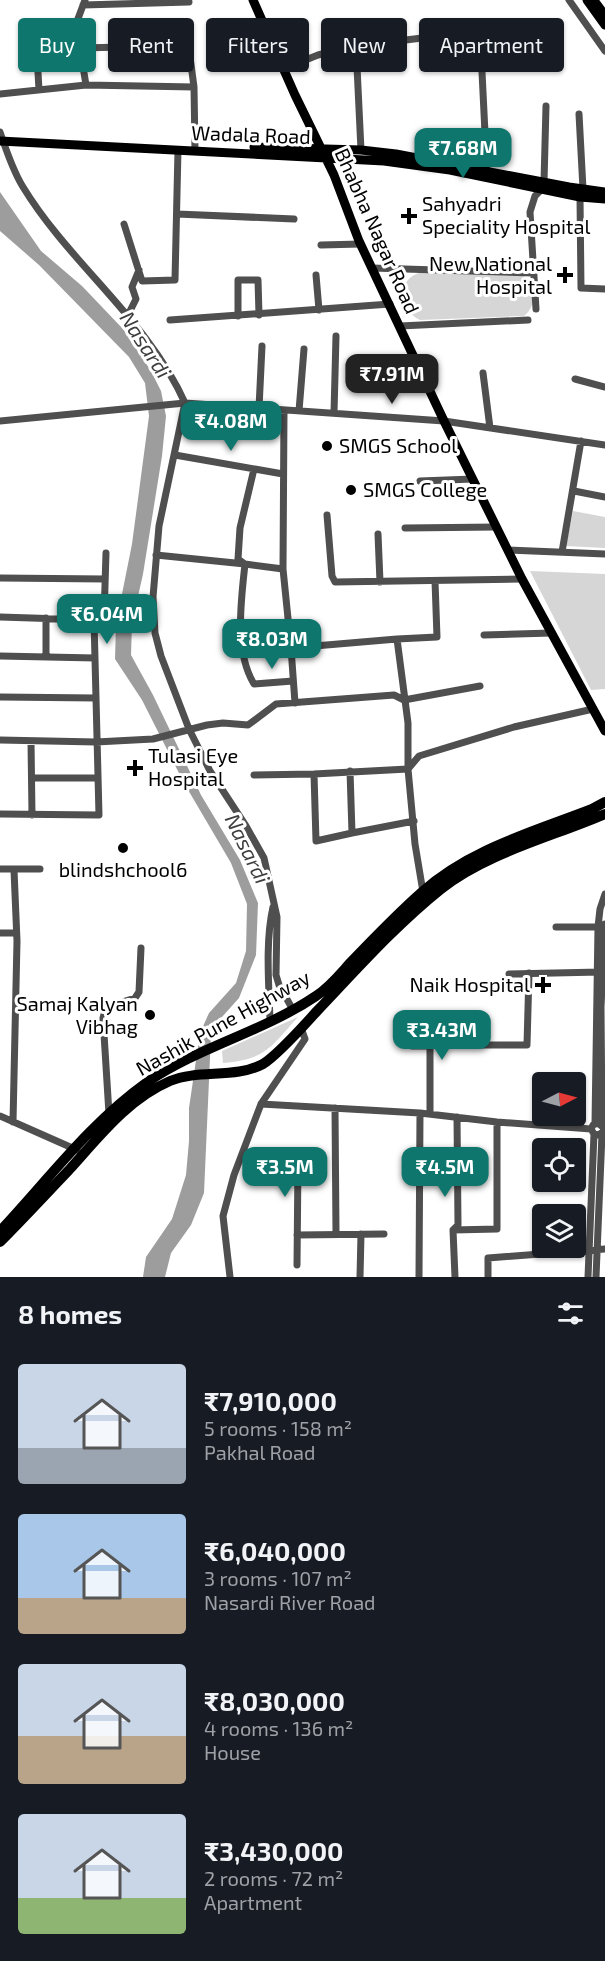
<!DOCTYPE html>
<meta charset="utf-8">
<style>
:root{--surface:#171b24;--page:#20242c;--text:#f1f3f6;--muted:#9ea1a6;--accent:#0f766e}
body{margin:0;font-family:"Exo 2",sans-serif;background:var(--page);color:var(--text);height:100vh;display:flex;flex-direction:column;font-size:22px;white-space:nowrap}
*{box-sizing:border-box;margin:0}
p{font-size:20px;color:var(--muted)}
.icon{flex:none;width:33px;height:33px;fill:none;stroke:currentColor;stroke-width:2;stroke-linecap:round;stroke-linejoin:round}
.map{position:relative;height:1277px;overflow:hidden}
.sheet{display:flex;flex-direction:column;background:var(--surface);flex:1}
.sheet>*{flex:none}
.guide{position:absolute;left:18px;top:18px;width:570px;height:54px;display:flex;gap:12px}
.needle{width:39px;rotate:84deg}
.tools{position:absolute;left:532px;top:1072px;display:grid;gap:12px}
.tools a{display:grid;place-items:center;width:54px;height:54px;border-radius:6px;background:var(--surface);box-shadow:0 2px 4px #0004;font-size:30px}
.price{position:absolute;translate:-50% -51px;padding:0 14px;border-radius:12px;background:var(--accent);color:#fff;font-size:20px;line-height:39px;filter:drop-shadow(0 2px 3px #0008)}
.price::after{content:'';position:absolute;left:50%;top:36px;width:18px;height:14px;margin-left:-9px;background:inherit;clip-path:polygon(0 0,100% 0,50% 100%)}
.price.selected{background:#222;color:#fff}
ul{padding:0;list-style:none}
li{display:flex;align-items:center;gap:18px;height:150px;padding:0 18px}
li span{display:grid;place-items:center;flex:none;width:168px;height:120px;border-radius:6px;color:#555}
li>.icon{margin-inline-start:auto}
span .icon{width:72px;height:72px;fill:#fffc;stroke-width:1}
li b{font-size:26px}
h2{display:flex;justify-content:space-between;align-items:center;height:72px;padding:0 18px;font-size:26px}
.tag{padding:0 21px;border-radius:6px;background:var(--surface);box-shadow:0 2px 4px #0004;font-size:21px;line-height:54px}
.tag.selected{background:var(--accent);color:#fff}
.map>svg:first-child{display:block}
.green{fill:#d6d6d6}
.water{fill:#9d9d9d}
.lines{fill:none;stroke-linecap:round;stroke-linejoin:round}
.minor{stroke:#4f4f4f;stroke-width:7}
.major{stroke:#000;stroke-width:9}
.highway{stroke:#000;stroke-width:10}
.poi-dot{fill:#000;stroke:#fff;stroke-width:2}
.labels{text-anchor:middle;stroke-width:6;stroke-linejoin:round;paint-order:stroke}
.street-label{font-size:20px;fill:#000;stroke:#fff}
.poi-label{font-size:20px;fill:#000;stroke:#fff;text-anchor:start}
.water-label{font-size:21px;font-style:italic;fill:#3e3e3e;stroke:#fff}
</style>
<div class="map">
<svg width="605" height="1277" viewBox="0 0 605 1277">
<rect width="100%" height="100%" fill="#fff"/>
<!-- green -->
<path class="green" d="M422 272 524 276C536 287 537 306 524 316L420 320C397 309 395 279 422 272Z
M573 511 605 517V548L566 546Z
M530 571 605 574V689L591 690Z
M298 1017C270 1048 266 1059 223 1063L222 1051Z"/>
<!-- water -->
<path class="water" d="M0 192 41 251 82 286 123 329 151 371 161 391 166 416 162 456 143 574 132 623 131 655 153 695 201 795 240 860 258 903 256 955 239 998 222 1017 211 1035 204 1193 191 1225 171 1253 165 1277H143L146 1257 172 1219 186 1175 189 1141V1108L200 1033 209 1013 236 983 246 951 247 904 231 863 184 783 142 700 115 659 116 624 132 544 149 416 145 383 129 357 39 265 0 231Z"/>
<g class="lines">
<!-- minor -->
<path class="minor" d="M569 0 605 51
M83 5 189 2
M36 37 39 90
M356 46 361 150
M80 48 167 46
M190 57 194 87
M283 69 318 55 356 46 480 31 487 174
M86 85 194 87 195 150
M0 94 86 85 76 24 85 0
M579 114 583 189
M0 132C6 150 13 171 23 187 70 264 148 320 185 403L159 526 153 597 155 633 161 656 189 729 210 771 246 826 264 858 277 917 276 975 279 985 293 1010
M544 182 546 106
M580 197 581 288 605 289
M177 214 294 219
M124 224 142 281 175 280 178 150
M321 245 361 244
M372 268 534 273
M316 275 319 310
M536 309 530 212 535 196 542 189
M238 316V280H258L259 315
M127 317 136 299 132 287 139 270
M170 320 390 304
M400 326 528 320
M365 372 421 371
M483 373 490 428
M575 379 605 387
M259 408 262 346
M299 411 304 349
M334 413 336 336
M0 421 185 403 444 421 605 445
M175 455 283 474
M254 469 240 528 238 559 245 564 283 569
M420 481 473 479
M574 491 605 497
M327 515 332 576 335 582 522 579
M405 528 496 527
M378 534 380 582
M508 550 605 554
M562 552 581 441
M156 555 245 564C241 601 234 651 254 684L293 681
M0 578 105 579
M0 617 94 620
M46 618V657
M484 635 552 633
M397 639 437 637 435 581
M291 648 295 703
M0 656 95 658
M0 697 96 698
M0 740 96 742 153 739 207 725 223 723 248 725 276 704 394 695 404 700 480 686
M31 741 32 815
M350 771 352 833 414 821
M314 774 316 841 352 833
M254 775 314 774 408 769V723L397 639 291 648 283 569 284 410
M32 778H98
M0 814 99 815 94 620 104 618 106 553
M0 869H40
M423 892 415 844 408 769 419 756 514 727 593 709
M556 927H598
M0 933H16
M509 974 600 972
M270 1021C269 986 265 942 273 907
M471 1045H527L529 973
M412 1046H430V1114
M261 1104 420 1113
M335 1108 336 1234
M109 1114 103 1018 106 1007 135 998 139 992 141 948
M0 1116 77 1150
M13 1122 17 941 14 870
M595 1123 598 927 600 909 605 894
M602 1125 601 1007 605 924
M453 1230 497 1229V1122
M297 1235 384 1234
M297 1265 298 1162
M230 1277 223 1216 234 1175 261 1104 305 1039 301 1028
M360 1277 361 1234
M419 1277 420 1113 497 1122 591 1129 594 1134 598 1135 603 1132 604 1128 598 1123 593 1125 591 1129
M455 1277 453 1230 458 1225 457 1117
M488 1277V1258L605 1249
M588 1277 594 1134
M596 1277 602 1134"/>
<!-- major -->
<path class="major" d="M253 0 295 95 334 175 359 241 444 421 522 579 605 731
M587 0 605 25
M0 141 384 161 450 170 580 197 605 199
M254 147 361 150 396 154 569 187 605 192"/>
<!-- highway -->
<path class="highway" d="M593 0 605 16
M0 1231C47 1181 90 1123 146 1083 198 1047 263 1032 316 996 330 987 340 974 351 962 374 938 397 914 422 892 470 849 533 832 592 809L605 802
M0 1242C24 1218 46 1194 69 1170 99 1137 128 1099 170 1081 199 1069 235 1079 263 1064 279 1054 305 1024 318 1010 357 969 396 925 441 889 486 853 552 837 605 814"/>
</g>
<!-- markers -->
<g class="poi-dot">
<path d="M406 207h6v6h6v6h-6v6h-6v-6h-6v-6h6z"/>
<path d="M562 266h6v6h6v6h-6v6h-6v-6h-6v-6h6z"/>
<circle cx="327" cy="446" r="6"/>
<circle cx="351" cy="490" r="6"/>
<path d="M132 759h6v6h6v6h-6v6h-6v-6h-6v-6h6z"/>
<circle cx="123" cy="848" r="6"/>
<path d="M540 976h6v6h6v6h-6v6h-6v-6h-6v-6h6z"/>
<circle cx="150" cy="1015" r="6"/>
</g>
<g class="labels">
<!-- street labels -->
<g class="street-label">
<text transform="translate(251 135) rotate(2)" y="7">Wadala Road</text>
<text transform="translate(377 231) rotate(66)" y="7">Bhabha Nagar Road</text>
<text transform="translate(223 1023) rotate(-29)" y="7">Nashik Pune Highway</text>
</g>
<!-- poi labels -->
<g class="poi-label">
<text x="422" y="211">Sahyadri<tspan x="422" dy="23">Speciality Hospital</tspan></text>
<text x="552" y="271" text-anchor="end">New National<tspan x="552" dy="23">Hospital</tspan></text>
<text x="339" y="453">SMGS School</text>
<text x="363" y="497">SMGS College</text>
<text x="148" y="763">Tulasi Eye<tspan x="148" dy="23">Hospital</tspan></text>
<text x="123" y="877" text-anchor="middle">blindshchool6</text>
<text x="530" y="992" text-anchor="end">Naik Hospital</text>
<text x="138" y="1011" text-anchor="end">Samaj Kalyan<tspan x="138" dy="23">Vibhag</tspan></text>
</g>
<!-- water labels -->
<g class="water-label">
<text transform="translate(145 345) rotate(57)" y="7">Nasardi</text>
<text transform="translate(247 849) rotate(64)" y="7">Nasardi</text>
</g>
</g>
</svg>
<div class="tools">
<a><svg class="needle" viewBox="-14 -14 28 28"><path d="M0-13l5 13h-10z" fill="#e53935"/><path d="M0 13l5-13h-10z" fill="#9ea1a6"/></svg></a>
<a><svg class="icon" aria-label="locate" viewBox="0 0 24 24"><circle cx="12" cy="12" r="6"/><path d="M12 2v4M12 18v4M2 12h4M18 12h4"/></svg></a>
<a><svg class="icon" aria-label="layers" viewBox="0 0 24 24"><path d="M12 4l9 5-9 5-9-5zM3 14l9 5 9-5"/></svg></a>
</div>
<b class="price" style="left:463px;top:179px">₹7.68M</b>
<b class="price selected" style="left:392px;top:405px">₹7.91M</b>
<b class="price" style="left:231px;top:452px">₹4.08M</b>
<b class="price" style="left:107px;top:645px">₹6.04M</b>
<b class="price" style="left:272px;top:670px">₹8.03M</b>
<b class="price" style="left:442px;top:1061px">₹3.43M</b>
<b class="price" style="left:285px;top:1198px">₹3.5M</b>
<b class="price" style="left:445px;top:1198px">₹4.5M</b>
<div class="guide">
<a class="tag selected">Buy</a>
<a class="tag">Rent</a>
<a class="tag">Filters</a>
<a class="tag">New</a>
<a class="tag">Apartment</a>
</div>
</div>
<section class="sheet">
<h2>8 homes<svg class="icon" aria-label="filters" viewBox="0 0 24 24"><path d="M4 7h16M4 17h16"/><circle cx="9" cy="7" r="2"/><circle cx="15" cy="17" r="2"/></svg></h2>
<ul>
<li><span style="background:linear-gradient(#c9d6e8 70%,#9aa5b1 0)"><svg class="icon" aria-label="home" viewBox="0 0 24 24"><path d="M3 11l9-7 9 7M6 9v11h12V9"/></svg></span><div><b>₹7,910,000</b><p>5 rooms · 158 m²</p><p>Pakhal Road</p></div></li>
<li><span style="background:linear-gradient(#a9c7e8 70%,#b9a48a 0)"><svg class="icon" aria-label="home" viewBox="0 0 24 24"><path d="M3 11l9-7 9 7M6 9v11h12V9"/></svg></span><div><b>₹6,040,000</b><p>3 rooms · 107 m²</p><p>Nasardi River Road</p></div></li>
<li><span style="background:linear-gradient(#c9d6e8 60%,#b9a48a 0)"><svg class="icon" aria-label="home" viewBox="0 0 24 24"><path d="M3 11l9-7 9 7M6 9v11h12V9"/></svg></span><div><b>₹8,030,000</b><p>4 rooms · 136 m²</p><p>House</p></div></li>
<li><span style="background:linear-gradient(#c9d6e8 70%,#8fb573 0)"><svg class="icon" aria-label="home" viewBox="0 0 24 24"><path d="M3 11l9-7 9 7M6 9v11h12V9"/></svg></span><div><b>₹3,430,000</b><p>2 rooms · 72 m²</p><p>Apartment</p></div></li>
</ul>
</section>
